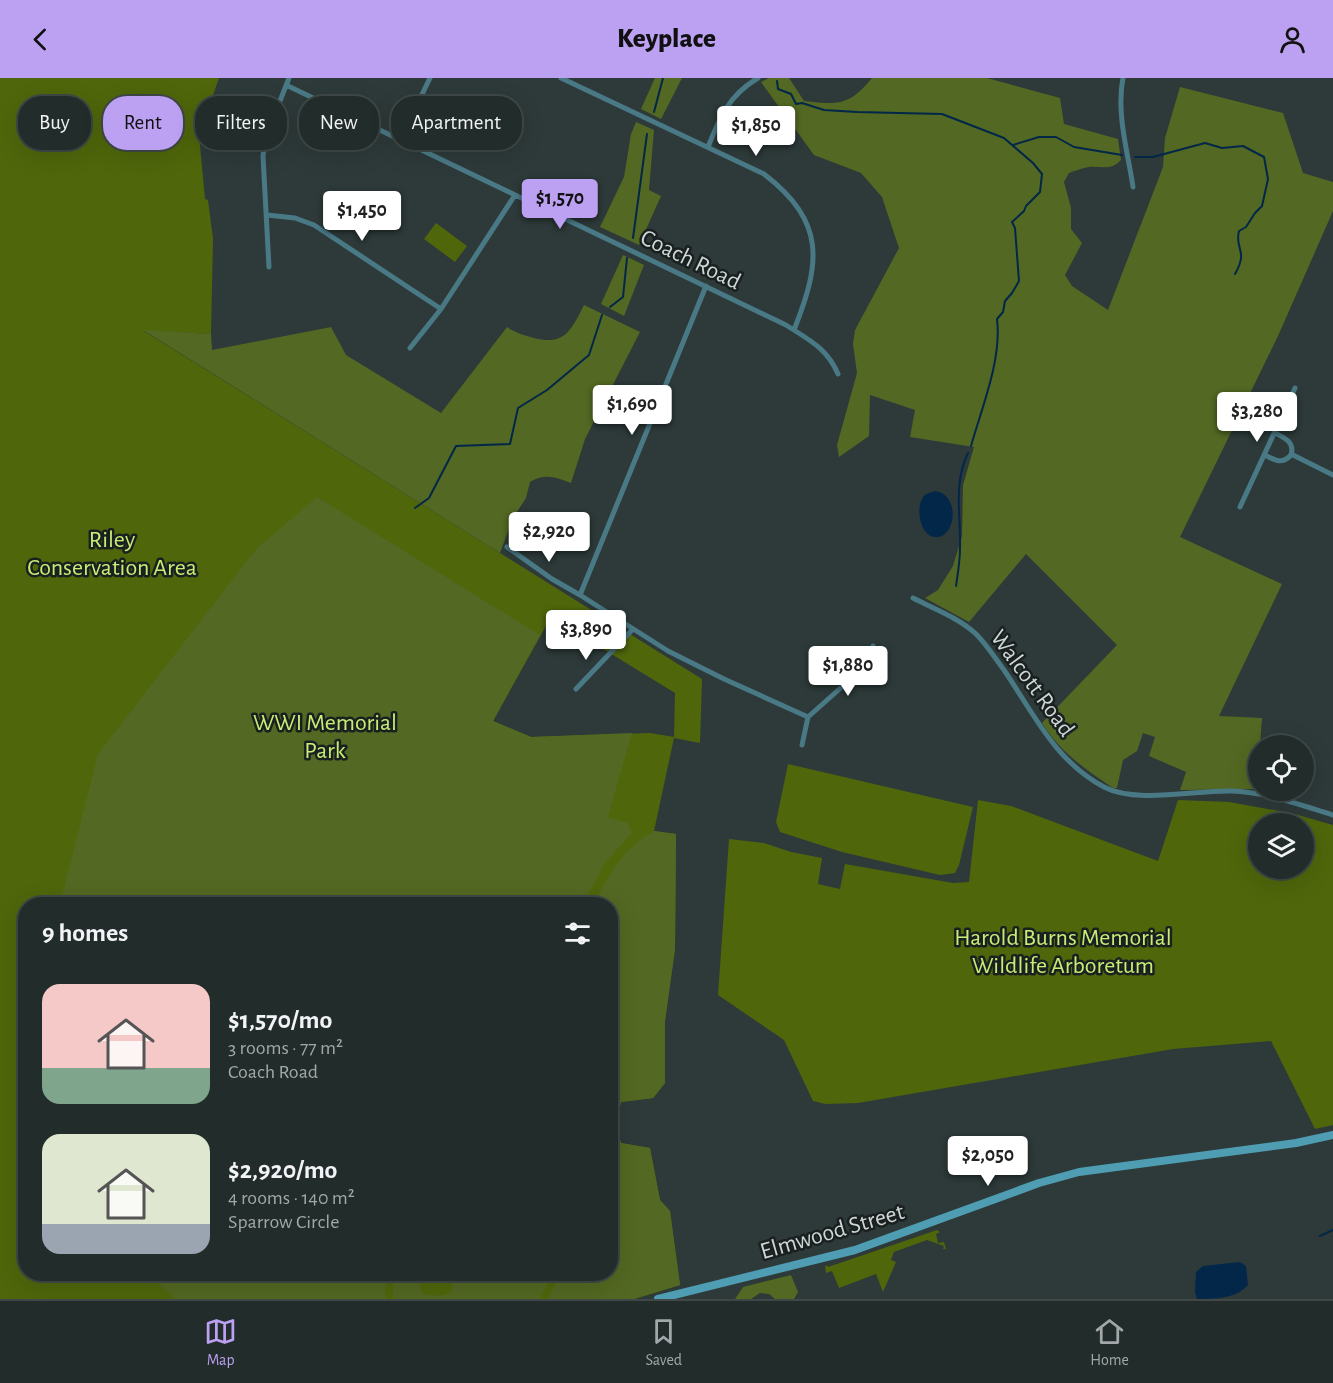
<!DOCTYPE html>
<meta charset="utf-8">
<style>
:root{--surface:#222c2b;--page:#2e3837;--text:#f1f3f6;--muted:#a2a7a9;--line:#3f4847;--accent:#bca0f2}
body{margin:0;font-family:"Alegreya Sans",sans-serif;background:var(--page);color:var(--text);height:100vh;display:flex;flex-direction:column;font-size:22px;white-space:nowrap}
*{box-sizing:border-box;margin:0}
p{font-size:20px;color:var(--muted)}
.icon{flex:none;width:33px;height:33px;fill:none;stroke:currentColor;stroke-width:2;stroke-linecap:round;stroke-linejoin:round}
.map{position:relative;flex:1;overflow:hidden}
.drawer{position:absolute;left:18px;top:819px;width:600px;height:384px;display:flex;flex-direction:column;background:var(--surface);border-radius:24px;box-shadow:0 6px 24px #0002,0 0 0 2px var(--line)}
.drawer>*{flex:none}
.guide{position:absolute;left:18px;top:18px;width:600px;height:54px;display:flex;gap:12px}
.buttons{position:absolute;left:1248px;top:657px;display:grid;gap:12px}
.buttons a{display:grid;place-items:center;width:66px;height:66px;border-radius:50%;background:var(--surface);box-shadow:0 6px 24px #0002,0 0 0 2px var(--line);font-size:30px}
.price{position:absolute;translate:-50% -51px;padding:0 14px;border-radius:6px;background:#fff;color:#222;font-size:20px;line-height:39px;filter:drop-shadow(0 2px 3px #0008)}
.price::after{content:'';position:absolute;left:50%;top:36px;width:18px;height:14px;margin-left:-9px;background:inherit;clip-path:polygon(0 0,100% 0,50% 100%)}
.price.selected{background:var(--accent);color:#111}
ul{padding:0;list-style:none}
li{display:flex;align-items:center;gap:18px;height:150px;padding:0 24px}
li span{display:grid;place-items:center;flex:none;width:168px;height:120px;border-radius:18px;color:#555}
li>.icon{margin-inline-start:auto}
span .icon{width:72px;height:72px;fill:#fffc;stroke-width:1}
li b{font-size:26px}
h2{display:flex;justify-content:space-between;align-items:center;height:72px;padding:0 24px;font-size:26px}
.pill{padding:0 21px;border-radius:24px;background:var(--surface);box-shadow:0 6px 24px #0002,0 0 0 2px var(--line);font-size:21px;line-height:54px}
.pill.selected{background:var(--accent);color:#111}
header{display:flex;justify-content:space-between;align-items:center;height:78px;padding:0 24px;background:var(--accent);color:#111;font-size:27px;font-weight:800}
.menu{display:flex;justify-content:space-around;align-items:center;height:84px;border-top:2px solid var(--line);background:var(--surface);font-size:16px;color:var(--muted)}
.menu a{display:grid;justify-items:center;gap:3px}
.menu .selected{color:var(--accent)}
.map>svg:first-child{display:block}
.green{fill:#4f660b;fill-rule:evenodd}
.forest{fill:#536822}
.water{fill:#022749}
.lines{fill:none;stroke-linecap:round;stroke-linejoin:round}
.stream{stroke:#022749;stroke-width:2}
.street{stroke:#4a7986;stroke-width:5}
.secondary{stroke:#4e9db3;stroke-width:8}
.labels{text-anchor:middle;stroke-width:5;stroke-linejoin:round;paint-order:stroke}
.street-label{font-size:24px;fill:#ced7d6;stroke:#1a201f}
.park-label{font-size:24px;fill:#c7ed75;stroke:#1a201f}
</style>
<header><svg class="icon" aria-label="back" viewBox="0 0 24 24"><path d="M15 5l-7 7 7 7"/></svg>Keyplace<svg class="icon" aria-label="person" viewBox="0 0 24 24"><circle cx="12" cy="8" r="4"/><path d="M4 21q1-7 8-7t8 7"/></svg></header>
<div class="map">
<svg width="1333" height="1221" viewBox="0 0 1333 1221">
<rect width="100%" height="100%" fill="#2d3a39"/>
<!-- green -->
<path class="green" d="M0 0H219L199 57 205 121 208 122 213 161 211 256 144 253 702 601 700 665 674 660 654 753 676 756 675 871 665 943V1005L653 1020 621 1024 615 1048 621 1065 650 1070 660 1122 670 1133 680 1207 635 1221H0ZM551 539 675 615 674 659 650 655 531 659 493 643ZM26 826H610V1196H26Z
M436 145 467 168 455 184 424 161Z
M788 686 973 729 959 787 955 795 940 797 842 774 780 754 776 744Z
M978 722 1011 728 1158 783 1178 722 1229 724 1291 735 1333 747V1047L1315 1051 1271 963 1173 971 858 1025 825 1026 813 1023 784 962 718 917 729 761 764 765 791 774 822 780 818 806 840 811 845 786 953 805 969 804ZM1258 746H1304V790H1258Z
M937 1152 940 1154 936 1156 938 1165 944 1164 946 1171H943L944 1168 927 1162 894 1174 891 1182 896 1184 883 1214 876 1196 839 1210 832 1193 826 1195 825 1189 827 1187 828 1189Z"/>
<!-- forest -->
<path class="forest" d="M655 0H682L661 41 641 31Z
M769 0H789L804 23C838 27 849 28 872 0H987L1060 20 1064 46 1118 61 1121 82C1111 93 1102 88 1089 89 1082 90 1075 93 1069 95L1064 104 1071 130V151L1082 165 1065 197 1072 208 1108 232 1163 89 1165 60 1180 9 1283 35 1303 95 1333 104V133L1278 258 1180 459 1282 506 1219 638 1262 640 1260 667 1258 668 1257 711 1180 712 1186 694 1149 678 1155 659 1143 655 1137 673 1123 682 1117 710H1113C1085 691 1060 674 1042 645L1117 567 1026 476 969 544 925 520 938 512 953 488 962 458 963 407 974 369 910 359 915 332 870 317 869 358 839 379 837 367 857 295 853 266 855 252 899 170 882 119 861 95 814 77 761 4Z
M636 44 654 52 649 112 661 118 639 167 600 149 624 99 631 56Z
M623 177 644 187 624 238 601 226Z
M584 227 640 254 585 361 571 405C555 399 545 395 530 404L526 420 513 440 500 475 143 252 211 256 212 272 331 249 346 277 441 335 507 249C516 255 524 257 534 260 565 268 571 252 584 227Z
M317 419 540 557 493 643 531 659 632 655 608 739 628 745 632 755 605 785 583 826H60L98 676 256 471Z
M654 753 676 756 675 871 665 943V1005L653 1020 621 1024 615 1048 621 1065 650 1070 660 1122 670 1133 680 1207 633 1221H548L560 1196H610V1011L613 1004 611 1003 613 970 610 968V826H594C608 797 624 769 654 753Z
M147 1196H389L385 1213 386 1221H176Z
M402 1196H423L420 1211 423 1216 440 1218 451 1215 454 1196H465L463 1202 472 1204 481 1196H552L540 1221H393V1204L400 1205Z
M791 1197 798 1214 794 1221H775L769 1216 760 1215 751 1221H735L743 1209Z"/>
<!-- water -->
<path class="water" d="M935 413C962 417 955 462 935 459 919 458 914 425 926 416 929 415 932 414 935 413Z
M1240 1184 1246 1188 1248 1207C1236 1221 1214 1221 1197 1221L1195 1214 1196 1194 1203 1188Z"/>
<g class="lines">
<!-- stream -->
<path class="stream" d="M777 3 778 11 791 16 796 26 802 25 824 32 857 34 942 36 1004 60 1033 85 1042 96 1040 114 1026 128 1024 133 1012 144 1015 150 1019 203 1012 215 1005 223 1003 234 997 241C1002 281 982 329 971 368
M654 34 663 0
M1013 67 1039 59H1056L1074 69 1122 77
M1135 79H1153L1205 65 1222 70 1243 68 1264 79 1268 101 1262 128 1255 135 1246 149 1239 153C1234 171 1249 172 1235 196
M633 160 647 56
M610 229 623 219 627 180
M415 430 429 420 456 368 510 366 518 330 547 312 589 277 602 237
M956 508C958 495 960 483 960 470 961 438 953 405 968 375
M1320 1158 1333 1152"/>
<!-- street -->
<path class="street" d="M561 0 764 96C826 144 821 184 794 252
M1123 0C1116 35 1128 75 1133 109
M286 7 786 247C809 262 827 270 838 296
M400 62 430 0
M708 69C720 39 729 17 758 0
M267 137 295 140 314 147 441 231
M269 189 263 78 265 61 289 0
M410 270 441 231 515 117
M1291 376 1333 397
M1265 377C1274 382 1282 387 1291 377 1295 364 1285 360 1275 355
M1240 429 1295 310
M507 469 552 501 580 517 668 573 724 601 808 639
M580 517 706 208
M913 520C934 531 959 540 976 556 987 567 995 580 1004 592 1034 636 1055 683 1104 709 1136 726 1195 712 1231 713 1266 714 1300 727 1333 737
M576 611 633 551
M802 667 808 639 871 583 873 568"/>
<!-- secondary -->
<path class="secondary" d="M658 1221 855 1172 1039 1105 1079 1094 1296 1065 1333 1057"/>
</g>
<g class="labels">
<!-- street labels -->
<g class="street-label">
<text transform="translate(691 181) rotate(26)" y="8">Coach Road</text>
<text transform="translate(1033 605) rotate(54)" y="8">Walcott Road</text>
<text transform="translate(832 1153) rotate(-16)" y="8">Elmwood Street</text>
</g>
<!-- park labels -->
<g class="park-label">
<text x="112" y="469">Riley<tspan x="112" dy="28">Conservation Area</tspan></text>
<text x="325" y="652">WWI Memorial<tspan x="325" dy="28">Park</tspan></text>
<text x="1063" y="867">Harold Burns Memorial<tspan x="1063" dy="28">Wildlife Arboretum</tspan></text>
</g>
</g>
</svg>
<div class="buttons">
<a><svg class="icon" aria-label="locate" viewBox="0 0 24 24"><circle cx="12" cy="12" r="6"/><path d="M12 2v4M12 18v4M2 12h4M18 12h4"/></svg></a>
<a><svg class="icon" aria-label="layers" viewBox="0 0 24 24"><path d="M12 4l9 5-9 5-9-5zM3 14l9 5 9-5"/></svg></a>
</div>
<b class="price" style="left:756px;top:79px">$1,850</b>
<b class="price selected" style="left:560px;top:152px">$1,570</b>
<b class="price" style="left:362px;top:164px">$1,450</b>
<b class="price" style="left:632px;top:358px">$1,690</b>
<b class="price" style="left:1257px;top:365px">$3,280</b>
<b class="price" style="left:549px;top:485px">$2,920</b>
<b class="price" style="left:586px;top:583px">$3,890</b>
<b class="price" style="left:848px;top:619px">$1,880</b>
<b class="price" style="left:988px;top:1109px">$2,050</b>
<div class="guide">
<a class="pill">Buy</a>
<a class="pill selected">Rent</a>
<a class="pill">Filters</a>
<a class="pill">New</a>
<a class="pill">Apartment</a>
</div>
<section class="drawer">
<h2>9 homes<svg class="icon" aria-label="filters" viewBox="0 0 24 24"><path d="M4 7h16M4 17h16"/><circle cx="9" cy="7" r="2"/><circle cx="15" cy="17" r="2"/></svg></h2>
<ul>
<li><span style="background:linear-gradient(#f6c9c9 70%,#7fa58c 0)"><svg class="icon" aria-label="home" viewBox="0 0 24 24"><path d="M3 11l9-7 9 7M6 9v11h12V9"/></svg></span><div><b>$1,570/mo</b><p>3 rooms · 77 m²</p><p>Coach Road</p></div></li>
<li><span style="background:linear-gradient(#dfe7d0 75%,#9aa5b1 0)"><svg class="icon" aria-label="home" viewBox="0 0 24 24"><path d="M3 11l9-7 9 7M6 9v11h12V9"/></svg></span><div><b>$2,920/mo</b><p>4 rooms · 140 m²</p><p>Sparrow Circle</p></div></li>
</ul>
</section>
</div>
<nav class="menu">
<a class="selected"><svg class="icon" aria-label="map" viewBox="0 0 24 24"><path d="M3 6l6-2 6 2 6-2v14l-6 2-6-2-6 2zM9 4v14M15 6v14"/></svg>Map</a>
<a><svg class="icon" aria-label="saved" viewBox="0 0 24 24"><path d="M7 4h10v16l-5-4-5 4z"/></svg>Saved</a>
<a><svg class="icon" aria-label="home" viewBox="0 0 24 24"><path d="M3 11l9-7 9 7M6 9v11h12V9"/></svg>Home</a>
</nav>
